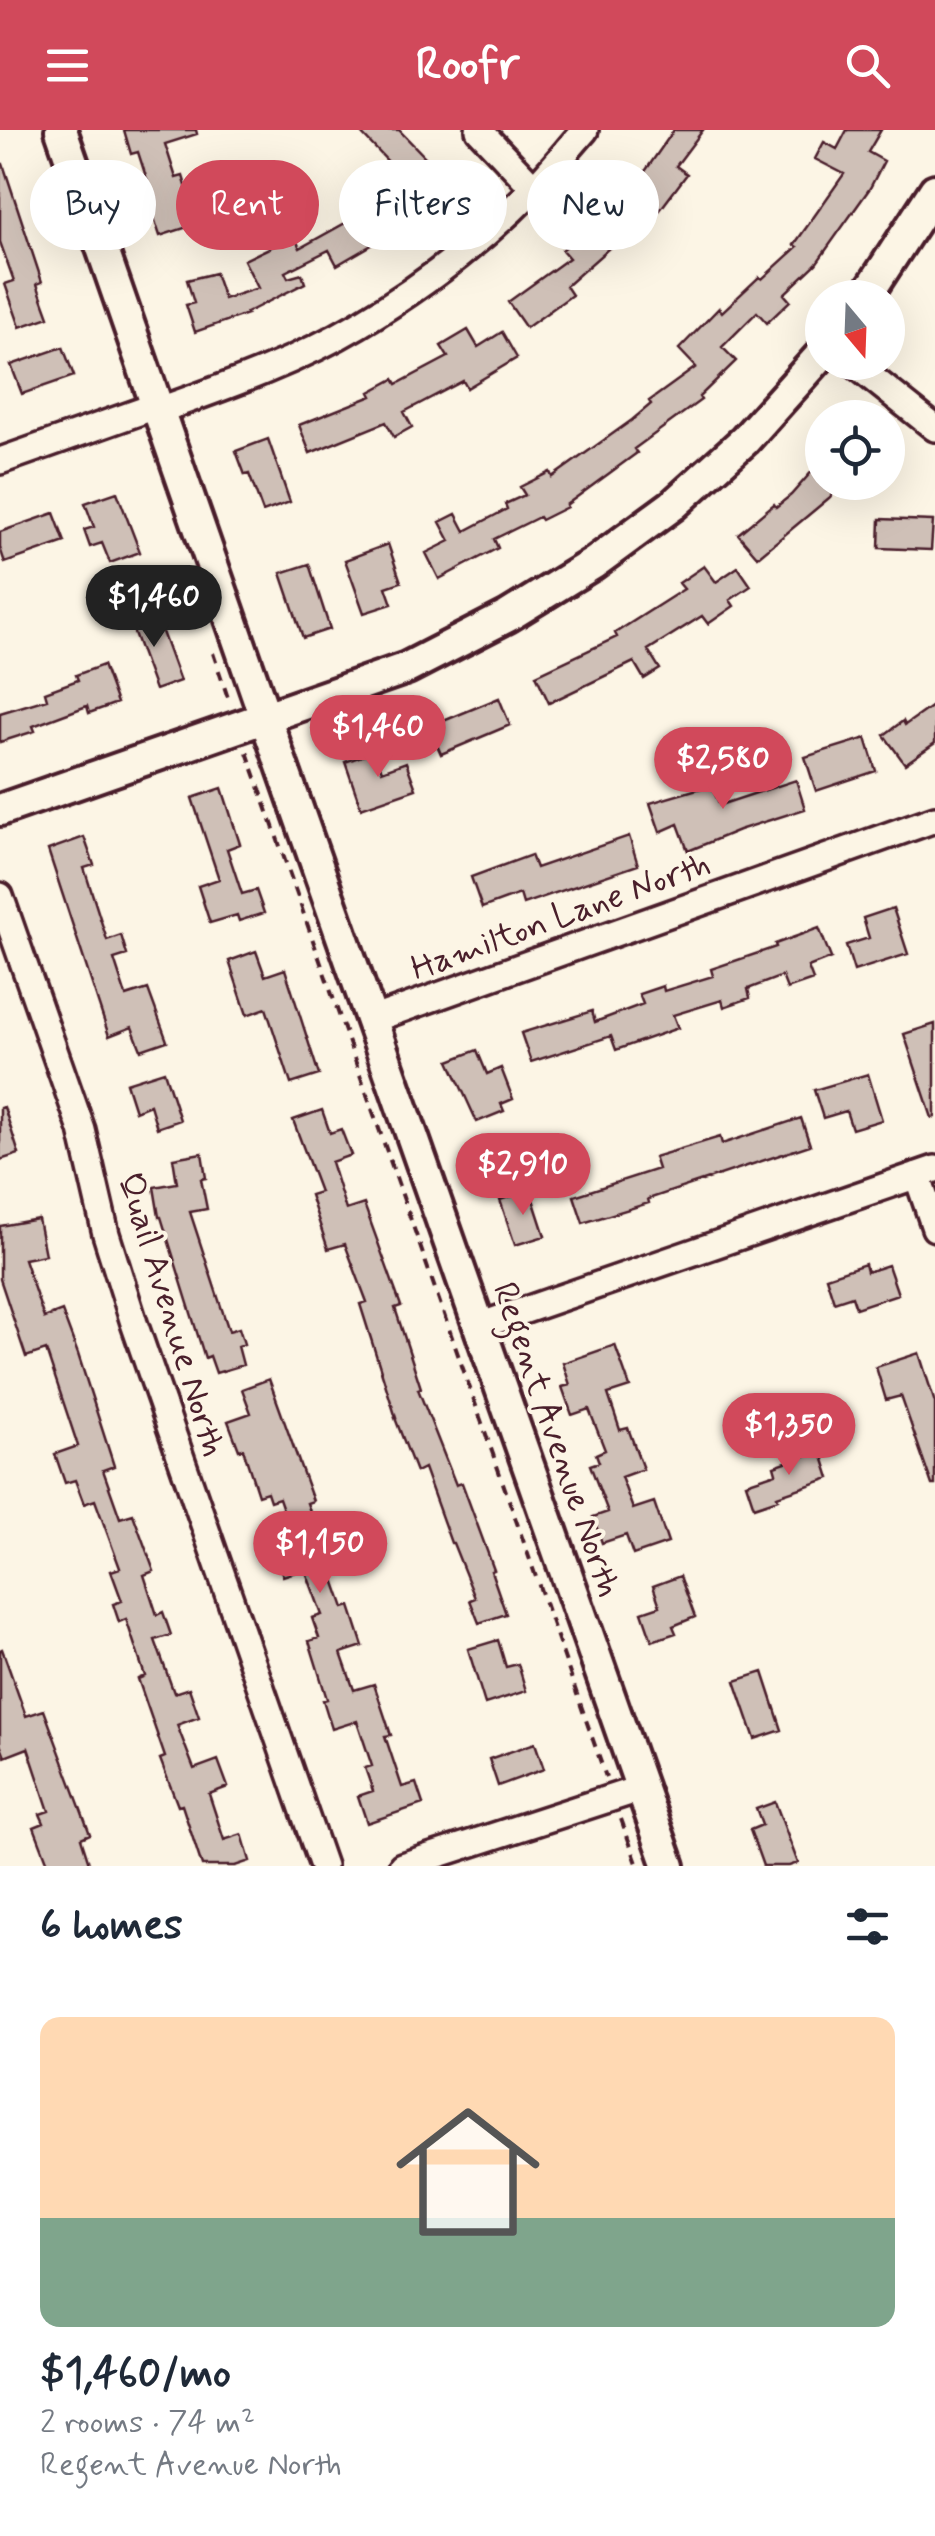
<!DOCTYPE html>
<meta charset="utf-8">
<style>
:root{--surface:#fff;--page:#f2f2f3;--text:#1f2937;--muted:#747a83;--accent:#d1495b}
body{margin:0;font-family:Mynerve,sans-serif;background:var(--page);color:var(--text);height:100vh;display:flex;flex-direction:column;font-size:38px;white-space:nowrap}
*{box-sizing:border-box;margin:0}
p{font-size:32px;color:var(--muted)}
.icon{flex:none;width:55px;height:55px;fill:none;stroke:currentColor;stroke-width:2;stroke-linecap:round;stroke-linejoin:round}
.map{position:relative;height:1736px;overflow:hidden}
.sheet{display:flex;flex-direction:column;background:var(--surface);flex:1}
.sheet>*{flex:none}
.hud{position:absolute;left:30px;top:30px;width:875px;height:90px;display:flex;gap:20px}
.needle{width:65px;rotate:161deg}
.controls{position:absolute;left:805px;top:150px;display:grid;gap:20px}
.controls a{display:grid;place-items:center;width:100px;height:100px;border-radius:50%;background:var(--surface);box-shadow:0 10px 40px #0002;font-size:50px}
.price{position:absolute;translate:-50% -85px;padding:0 22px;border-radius:35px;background:var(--accent);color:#fff;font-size:32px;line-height:65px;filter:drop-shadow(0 2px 5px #0008)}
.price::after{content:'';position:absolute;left:50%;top:60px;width:30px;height:22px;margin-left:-15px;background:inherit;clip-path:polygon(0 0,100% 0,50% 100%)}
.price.active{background:#222;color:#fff}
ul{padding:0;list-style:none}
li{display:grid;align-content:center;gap:20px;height:530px;padding:0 40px}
li span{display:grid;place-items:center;height:310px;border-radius:20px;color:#555}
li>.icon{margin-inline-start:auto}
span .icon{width:180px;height:180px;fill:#fffc;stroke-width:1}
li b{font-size:42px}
h2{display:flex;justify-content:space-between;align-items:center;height:120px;padding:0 40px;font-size:42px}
.chip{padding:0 35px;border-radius:45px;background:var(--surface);box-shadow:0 10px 40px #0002;font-size:35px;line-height:90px}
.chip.active{background:var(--accent);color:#fff}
header{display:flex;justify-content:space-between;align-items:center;height:130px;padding:0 40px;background:var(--accent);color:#fff;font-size:45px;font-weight:700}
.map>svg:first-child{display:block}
.building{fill:#cfc0b7;stroke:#4a1f2b;stroke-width:2.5}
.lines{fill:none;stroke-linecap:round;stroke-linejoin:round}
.minor-casing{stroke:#4a1f2b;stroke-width:32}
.tertiary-casing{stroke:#4a1f2b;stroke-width:38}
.path{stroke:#4a1f2b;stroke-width:4;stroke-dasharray:10 8;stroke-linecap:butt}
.minor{stroke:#fcf5e5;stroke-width:25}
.tertiary{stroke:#fcf5e5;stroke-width:30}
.labels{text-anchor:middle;stroke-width:8;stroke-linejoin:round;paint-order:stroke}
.street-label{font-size:35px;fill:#4a1f2b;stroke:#fcf5e5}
</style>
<header><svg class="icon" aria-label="menu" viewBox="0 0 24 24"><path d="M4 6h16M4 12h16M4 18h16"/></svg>Roofr<svg class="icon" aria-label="search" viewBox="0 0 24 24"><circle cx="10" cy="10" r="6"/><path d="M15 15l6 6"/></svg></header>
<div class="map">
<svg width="935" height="1736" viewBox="0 0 935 1736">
<rect width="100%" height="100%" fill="#fcf5e5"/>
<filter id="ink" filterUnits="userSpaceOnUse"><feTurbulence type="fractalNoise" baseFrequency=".01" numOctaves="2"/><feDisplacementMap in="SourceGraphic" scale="20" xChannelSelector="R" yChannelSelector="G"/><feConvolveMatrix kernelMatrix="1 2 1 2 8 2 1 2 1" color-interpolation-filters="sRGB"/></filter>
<g filter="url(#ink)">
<!-- building -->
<path class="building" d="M124 0H196L197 4 165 14 176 48 183 46 191 72 184 74 191 96 160 106 144 58 149 56 138 22 131 24Z
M358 0H399L451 54 427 76 409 57 411 56Z
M674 0H703L676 36 687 44 660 80 632 60Z
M847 0H881L868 22 884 31 870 58 816 134 784 164 790 171 767 193 757 182 722 217 736 231 699 267 701 270 634 319 637 323 566 375 567 377 541 390 539 387 494 409 498 418 439 449 426 423 450 411 440 392 456 384 465 401 507 379 505 374 525 365 520 357 550 342 552 347 632 290 651 274 649 271 696 237 679 219 719 178 722 182 759 147 762 149 797 117 794 115 844 44 815 29 824 12 837 19Z
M3 34 42 152 37 154 49 187 20 197 5 154 14 151 0 112V35Z
M385 71 401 98 337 135 329 120 285 142 288 148 302 144 305 153 246 183 247 184 195 202 186 175 194 173 187 150 215 143 224 169 258 158 244 130 294 106 300 118Z
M612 75 633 97 566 156 572 165 526 198 508 172 569 128 562 120Z
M468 200 478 217 502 202 517 228 467 258 463 251 404 282 412 297 394 307 386 292 310 323 299 295 372 266 370 262 394 249 397 254 448 227 441 216Z
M63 217 74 246 22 264 11 235Z
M268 309 290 372 263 382 249 344 245 345 236 321Z
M822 330V352H844L829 368 758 427 738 404 774 374 776 377 791 365Z
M117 362 140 422 110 433 102 413 90 417 84 400 94 397 85 373Z
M54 383 65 412 5 433 0 418V402Z
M880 389 933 391 931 420 879 418Z
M388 414 401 452 386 457 392 474 364 483 345 430Z
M309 434 330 499 303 508 281 443Z
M704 436 716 452 738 437 751 456 730 470 734 476 708 494 702 486 648 520 660 539 644 549 634 532 549 573 536 545 617 507 615 503 684 459 679 453Z
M154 480 180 551 155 560 129 489Z
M103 535 117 573 89 583 87 576 33 596 35 601 0 612V583L47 569 45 562 78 550 76 545Z
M499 568 510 595 441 624 429 597Z
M935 574V613L905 634 884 605 903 591 905 595Z
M866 608 876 641 816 661 805 627Z
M375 621 382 641 406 632 416 659 361 678 345 632Z
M796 650 805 679 739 700 688 721 678 694 660 702 650 673 711 655 720 675Z
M222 658 240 714 227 719 242 764 256 760 264 783 239 791 237 785 210 793 198 756 219 749 192 668Z
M629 706 638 735 523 774 520 764 482 778 471 747 531 725 536 738Z
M84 707 94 735 84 738 107 810 121 805 127 825 114 829 126 866 148 859 167 911 141 920 132 897 109 906 48 720Z
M893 778 908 824 854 841 846 815 869 808 863 788Z
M819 798 831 828 808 837 813 850 787 859 782 846 748 859 750 868 724 877 722 870 673 885 678 898 616 920 611 906 531 932 521 903 592 881 595 892 643 874 639 864 663 856 664 861 713 846 711 839 776 817 775 814Z
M256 821 265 846 285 839 319 945 291 954 266 878 247 885 229 831Z
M935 894V987L932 988 904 904Z
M477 920 487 944 501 938 513 969 501 974 504 981 477 992 449 931Z
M164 941 180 990 157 998 150 975 135 981 126 953Z
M868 944 882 990 852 999 846 981 823 988 814 960Z
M4 977 19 1024 0 1030V978Z
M322 980 330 1003 341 999 351 1025 331 1032 346 1080 364 1074 401 1176 395 1178 421 1258 418 1259 456 1355 462 1353 494 1440 491 1441 506 1484 479 1493 470 1470 475 1468 453 1413H451L424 1338 416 1342 395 1288H396L360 1174 367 1172 345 1114 328 1119 310 1065 320 1062 293 990Z
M801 988 810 1015 648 1069 649 1073 583 1093 574 1066 658 1039 654 1027 720 1007 722 1014Z
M202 1023 206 1048 201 1049 207 1079 190 1082 229 1201 239 1198 244 1214 238 1216 243 1235 216 1243 210 1226 205 1228 161 1087H159L154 1057 177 1053 173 1028Z
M530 1060 545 1106 515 1115 500 1070Z
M38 1089 45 1125 24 1129 44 1188 62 1181 78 1224 114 1336 103 1340 120 1388 133 1384 154 1441 144 1445 157 1485 163 1482 171 1505 155 1510 174 1563 189 1558 199 1587 177 1595 194 1639 218 1630 228 1657 209 1664 224 1710 242 1704 250 1731 235 1736H202L182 1675 178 1676 160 1629 165 1627 138 1549 145 1546 126 1489 119 1492 113 1474 122 1471 111 1441 120 1438 95 1370 84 1374 75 1350 65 1353 55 1324 78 1316 46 1220 26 1227 0 1149V1096Z
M865 1134 867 1142 888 1135 898 1164 856 1178 852 1166 834 1172 826 1147Z
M615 1215 630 1257 608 1264 620 1300 628 1298 643 1339 621 1347 633 1379 654 1372 668 1413 633 1425 626 1405 602 1413 593 1387 608 1382 590 1335 599 1332 596 1324 605 1320 589 1279 572 1285 562 1257 570 1255 563 1233Z
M919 1223 935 1273V1355H932L901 1266 886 1270 876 1237Z
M269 1249 313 1371 307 1373 344 1478 350 1476 363 1516 341 1523 354 1560 374 1554 391 1605 385 1606 402 1657 416 1653 423 1674 367 1693 358 1666 373 1661 365 1638 372 1636 357 1591 332 1599 323 1570 327 1569 309 1511 319 1508 312 1488 322 1485 305 1439 283 1446 273 1418 294 1411 279 1368 270 1371 267 1362 258 1365 243 1319 239 1320 228 1291 251 1283 242 1259Z
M821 1320 830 1348 777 1366 778 1369 754 1377 746 1353 776 1343 774 1336Z
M680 1446 695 1487 673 1496 676 1503 652 1511 642 1482 660 1476 653 1456Z
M498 1510 506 1537 518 1534 526 1561 485 1574 468 1519Z
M2 1519 26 1586 44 1580 90 1704 81 1708 90 1736H49L34 1697 44 1693 40 1684 49 1681 28 1618 5 1627 0 1614V1520Z
M763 1542 782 1600 755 1609 735 1551Z
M535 1613 544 1639 498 1656 489 1629Z
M775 1672 798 1733 789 1736H763L750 1700 762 1695 756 1679Z"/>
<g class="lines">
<!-- minor casing -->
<g class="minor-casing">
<path id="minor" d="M479 0 534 58
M852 232 935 298
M0 331 153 277 160 280C227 256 296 232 358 195 421 158 483 110 534 58 552 39 568 19 585 0
M0 766 82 1000 106 1104 134 1193 323 1736
M371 890 935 689
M917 1045 935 1098
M479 1196 935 1039
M402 1736 642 1658"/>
</g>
<!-- tertiary casing -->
<g class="tertiary-casing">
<path id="tertiary" d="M61 0 280 630 669 1736
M865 168 935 60
M0 680 407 538 508 486 594 433 673 375 745 310 822 224"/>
</g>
<!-- path -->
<path class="path" d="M213 523 229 571
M247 622 606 1647
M621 1689 638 1736"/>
<!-- minor -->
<use href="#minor" class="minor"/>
<!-- tertiary -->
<use href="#tertiary" class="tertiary"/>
</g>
</g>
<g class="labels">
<!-- street labels -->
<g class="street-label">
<text transform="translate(560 785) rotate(-20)" y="12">Hamilton Lane North</text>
<text transform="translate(173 1184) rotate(73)" y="12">Quail Avenue North</text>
<text transform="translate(558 1309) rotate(71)" y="12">Regent Avenue North</text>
</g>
</g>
</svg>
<div class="controls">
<a><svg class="needle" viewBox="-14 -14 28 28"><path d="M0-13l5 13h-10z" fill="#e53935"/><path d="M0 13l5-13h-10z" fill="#747a83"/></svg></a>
<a><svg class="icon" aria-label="locate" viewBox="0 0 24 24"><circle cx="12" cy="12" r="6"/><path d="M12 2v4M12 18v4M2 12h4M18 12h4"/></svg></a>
</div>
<b class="price active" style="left:154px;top:520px">$1,460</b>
<b class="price" style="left:378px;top:650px">$1,460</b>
<b class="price" style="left:723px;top:682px">$2,580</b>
<b class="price" style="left:523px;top:1088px">$2,910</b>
<b class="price" style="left:789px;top:1348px">$1,350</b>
<b class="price" style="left:320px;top:1466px">$1,150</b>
<div class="hud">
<a class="chip">Buy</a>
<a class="chip active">Rent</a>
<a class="chip">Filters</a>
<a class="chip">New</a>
</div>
</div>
<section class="sheet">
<h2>6 homes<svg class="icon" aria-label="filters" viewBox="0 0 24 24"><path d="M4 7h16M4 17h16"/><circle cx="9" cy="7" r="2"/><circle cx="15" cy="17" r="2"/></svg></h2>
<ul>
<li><span style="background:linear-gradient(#ffd9b3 65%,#7fa58c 0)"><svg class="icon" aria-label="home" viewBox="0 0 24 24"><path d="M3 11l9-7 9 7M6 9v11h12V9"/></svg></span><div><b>$1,460/mo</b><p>2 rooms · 74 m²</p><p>Regent Avenue North</p></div></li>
</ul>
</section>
